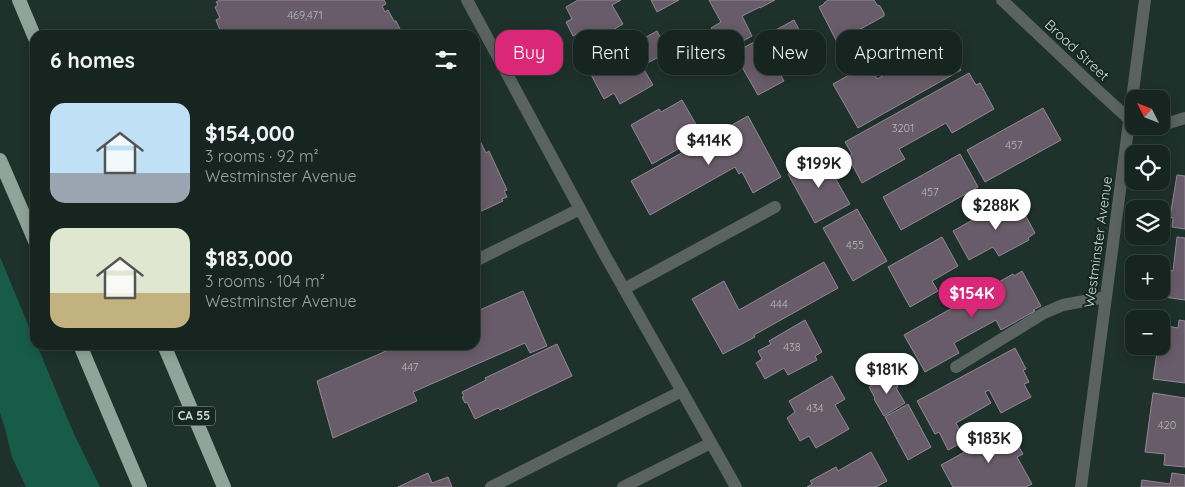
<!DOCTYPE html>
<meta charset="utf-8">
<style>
:root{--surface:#162520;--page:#23312d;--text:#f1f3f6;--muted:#9ea5a5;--line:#35423e;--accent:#db2777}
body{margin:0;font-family:Quicksand,sans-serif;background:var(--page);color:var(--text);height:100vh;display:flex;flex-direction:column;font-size:19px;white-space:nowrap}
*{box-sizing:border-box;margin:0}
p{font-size:16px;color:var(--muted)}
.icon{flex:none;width:28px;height:28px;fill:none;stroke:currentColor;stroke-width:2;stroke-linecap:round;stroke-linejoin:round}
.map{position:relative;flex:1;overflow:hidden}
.sheet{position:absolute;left:30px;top:30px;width:450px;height:320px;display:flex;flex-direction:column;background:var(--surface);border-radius:15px;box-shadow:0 2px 12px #0003,0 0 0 1px var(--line)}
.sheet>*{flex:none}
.hud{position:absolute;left:495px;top:30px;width:475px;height:45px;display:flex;gap:10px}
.needle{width:32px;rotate:312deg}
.controls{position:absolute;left:1125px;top:90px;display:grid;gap:10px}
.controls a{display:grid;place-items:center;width:45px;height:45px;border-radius:10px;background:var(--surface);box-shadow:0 2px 12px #0003,0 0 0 1px var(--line);font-size:25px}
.price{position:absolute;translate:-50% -42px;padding:0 11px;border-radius:18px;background:#fff;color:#222;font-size:16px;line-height:32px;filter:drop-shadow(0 1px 2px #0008)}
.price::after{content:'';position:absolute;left:50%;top:30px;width:15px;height:11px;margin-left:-8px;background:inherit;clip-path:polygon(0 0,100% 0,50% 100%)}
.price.selected{background:var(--accent);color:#fff}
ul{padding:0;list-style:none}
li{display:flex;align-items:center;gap:15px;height:125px;padding:0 20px}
li span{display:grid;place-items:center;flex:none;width:140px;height:100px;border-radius:15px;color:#555}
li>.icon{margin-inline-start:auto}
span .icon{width:60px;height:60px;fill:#fffc;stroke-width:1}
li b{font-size:21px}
h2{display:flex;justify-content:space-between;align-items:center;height:60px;padding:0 20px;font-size:21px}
.tag{padding:0 18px;border-radius:15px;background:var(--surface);box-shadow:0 2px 12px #0003,0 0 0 1px var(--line);font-size:18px;line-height:45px}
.tag.selected{background:var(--accent);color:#fff}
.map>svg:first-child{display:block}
.green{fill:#175c47}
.building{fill:#695c6a;stroke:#958796}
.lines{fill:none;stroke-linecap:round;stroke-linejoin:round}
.service{stroke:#5a635f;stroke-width:12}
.minor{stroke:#5a635f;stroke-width:12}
.tertiary{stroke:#5a635f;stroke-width:12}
.trunk{stroke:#90a49c;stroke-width:14}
.labels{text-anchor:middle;stroke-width:4;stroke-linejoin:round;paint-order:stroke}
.number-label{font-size:11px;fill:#b7bcbc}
.shield{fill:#152720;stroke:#99a6a0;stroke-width:1}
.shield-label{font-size:12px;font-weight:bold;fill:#d1dcd7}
.street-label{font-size:14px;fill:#d1dcd7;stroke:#152720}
</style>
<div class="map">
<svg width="1185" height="487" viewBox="0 0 1185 487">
<rect width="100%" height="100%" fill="#1e312a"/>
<!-- green -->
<path class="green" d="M0 257 35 341V345H37L74 434 100 487H26L12 457 4 425 0 413Z"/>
<!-- building -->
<path class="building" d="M220 0H384L386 4 382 6 385 12 388 10 394 21H396L403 35H222L216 20 220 18 215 7 218 5 216 2Z
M578 0H621L612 5 623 24 587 45 580 32 573 36 566 22 572 19 566 7Z
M651 0H679L657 12Z
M709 0H775L760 8V7L742 16 752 36 724 52 711 28 721 22Z
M828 0H874L877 5 880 6 884 13V16L837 42 819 7 824 4V3Z
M794 20 807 45 784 58 789 68 780 74 784 81 758 95 734 53Z
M657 31 668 52 642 66 653 85 620 104 614 93 604 99 588 69Z
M940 33 961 70 858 128 833 84 869 64 877 79 901 66 896 58Z
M969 73 976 85 980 83 994 109 952 133 946 123 899 149 905 159 862 183 848 157 852 154 845 142Z
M682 100 702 135 652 164 631 125 659 109 661 112Z
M1043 108 1061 140 985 182 967 150Z
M748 116 781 177 753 193 742 172 739 174 735 167 650 215 631 181Z
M475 131 486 153 489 151 507 190 504 191 507 197 502 199 503 201 475 214Z
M960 154 978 187 901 230 883 197Z
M822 155 850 204 815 223 788 174Z
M1177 175 1185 176V229L1172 227 1173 218 1170 217Z
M1016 198 1035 233 1028 238 1029 240 999 256 993 247 969 260 953 231 1006 201 1007 203Z
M857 209 887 261 853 281 823 228Z
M942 237 958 266 932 281 938 291 910 307 888 267Z
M1177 237 1185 238V300L1164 297 1167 270 1173 271Z
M824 262 838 288 754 335 755 337 723 354 692 299 724 281 739 310Z
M1022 271 1041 306 1033 310 1035 311 1001 330 996 320 954 343 959 353 925 372 904 335 1013 274 1014 276Z
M523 291 547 346 530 353 525 343 413 392 417 401 333 438 317 381 400 345H475V312Z
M805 320 822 352 815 356 817 360 788 375 784 368 765 379 756 363 762 359 758 351 771 344 769 341Z
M1179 320 1185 321V383L1153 379 1158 346 1164 347 1167 326 1178 328Z
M557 344 572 376 500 410 498 408 475 419 467 402 465 403 462 397 464 396 462 392 486 380 485 378Z
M1015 348 1026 369 1023 370 1029 382 1024 384 1031 397 1001 413 989 390 985 392 991 403 956 423 965 441 948 450 939 432 935 434 917 401Z
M891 374 898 387 896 388 905 403 884 416 874 399 875 398 869 387Z
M832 376 845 399 835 405 849 429 816 448 809 436 800 441 787 418 795 412 789 401Z
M1153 393 1185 398V467L1164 465 1165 454 1145 452Z
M908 404 931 447 908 460 885 417Z
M1007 426 1023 454 1017 457 1032 484 1026 487H953L941 465 981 443 980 441Z
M871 452 887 481 876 487H807L812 484 810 481 836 467 838 471Z
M428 473 432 483 448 477 452 487H398Z
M1172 473 1185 475V487H1141L1142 480 1170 484Z"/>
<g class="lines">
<!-- service -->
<path class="service" d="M475 261 580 209
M624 289 775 207
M956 367 1044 313 1063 305 1106 297
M491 487 682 391
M623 487 711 443"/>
<!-- minor -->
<path class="minor" d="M1002 0 1095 88 1129 119"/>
<!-- tertiary -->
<path class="tertiary" d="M467 0 606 257 736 487
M1159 126 1185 118
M1081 487 1145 0"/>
<!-- trunk -->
<path class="trunk" d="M19 0 35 38
M0 160 35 241
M80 345 140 487
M164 345 224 487"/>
</g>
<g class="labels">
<!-- number labels -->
<g class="number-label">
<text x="305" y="19">469,471</text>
<text x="903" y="132">3201</text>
<text x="1014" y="149">457</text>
<text x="930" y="196">457</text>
<text x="855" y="249">455</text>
<text x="779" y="308">444</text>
<text x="792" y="351">438</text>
<text x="410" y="371">447</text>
<text x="815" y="412">434</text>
<text x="1167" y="429">420</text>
</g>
<!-- shield labels -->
<rect class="shield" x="173" y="406.5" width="42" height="19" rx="4"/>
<g class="shield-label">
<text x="194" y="420">CA 55</text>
</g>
<!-- street labels -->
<g class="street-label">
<text transform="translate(1077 50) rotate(43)" y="5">Broad Street</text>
<text transform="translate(1098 242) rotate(-82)" y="5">Westminster Avenue</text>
</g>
</g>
</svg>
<div class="controls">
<a><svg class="needle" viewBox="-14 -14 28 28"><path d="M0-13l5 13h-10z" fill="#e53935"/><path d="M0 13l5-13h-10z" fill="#9ea5a5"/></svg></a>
<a><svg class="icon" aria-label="locate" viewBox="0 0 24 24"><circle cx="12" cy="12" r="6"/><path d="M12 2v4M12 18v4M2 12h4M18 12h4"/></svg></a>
<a><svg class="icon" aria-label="layers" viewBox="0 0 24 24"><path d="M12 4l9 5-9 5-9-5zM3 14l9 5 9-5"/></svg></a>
<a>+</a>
<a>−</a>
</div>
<b class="price" style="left:709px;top:166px">$414K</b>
<b class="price" style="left:819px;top:189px">$199K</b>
<b class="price" style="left:996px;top:231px">$288K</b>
<b class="price selected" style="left:972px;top:319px">$154K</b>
<b class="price" style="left:887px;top:395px">$181K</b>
<b class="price" style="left:989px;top:464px">$183K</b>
<div class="hud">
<a class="tag selected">Buy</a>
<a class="tag">Rent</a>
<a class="tag">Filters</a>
<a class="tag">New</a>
<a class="tag">Apartment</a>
</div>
<section class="sheet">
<h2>6 homes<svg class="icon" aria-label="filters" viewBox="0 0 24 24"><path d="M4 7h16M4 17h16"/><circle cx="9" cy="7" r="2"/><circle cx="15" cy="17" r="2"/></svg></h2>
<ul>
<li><span style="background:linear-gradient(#bfe0f5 70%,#9aa5b1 0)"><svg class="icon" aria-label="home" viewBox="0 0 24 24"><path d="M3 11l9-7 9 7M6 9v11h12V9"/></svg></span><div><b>$154,000</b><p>3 rooms · 92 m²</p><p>Westminster Avenue</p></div></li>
<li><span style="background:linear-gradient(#dfe7d0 65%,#c2b280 0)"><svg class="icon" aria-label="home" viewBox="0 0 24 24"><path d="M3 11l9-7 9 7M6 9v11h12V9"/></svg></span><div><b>$183,000</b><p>3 rooms · 104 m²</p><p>Westminster Avenue</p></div></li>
</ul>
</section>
</div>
